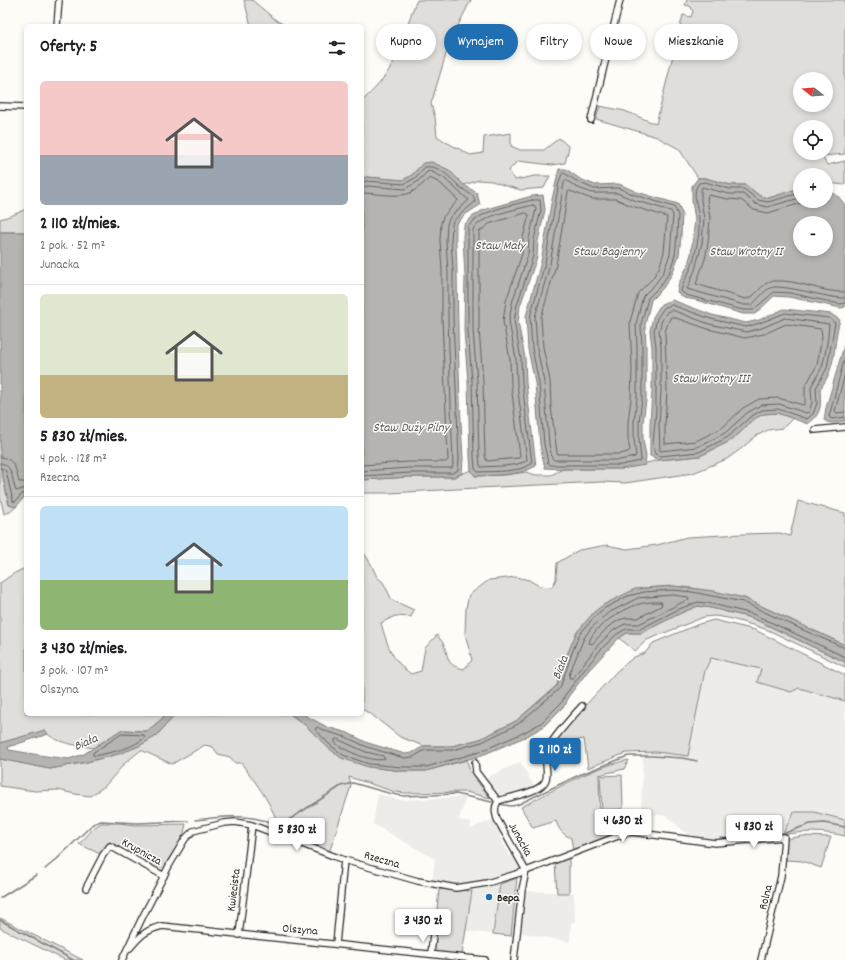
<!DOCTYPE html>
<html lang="pl">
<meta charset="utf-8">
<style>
:root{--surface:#fff;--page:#f2f2f2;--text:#202124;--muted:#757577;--line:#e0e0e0;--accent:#1f6fb2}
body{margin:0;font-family:Dekko,sans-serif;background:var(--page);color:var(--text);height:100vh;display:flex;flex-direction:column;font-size:15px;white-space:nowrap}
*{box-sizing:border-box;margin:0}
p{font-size:13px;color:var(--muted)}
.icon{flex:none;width:22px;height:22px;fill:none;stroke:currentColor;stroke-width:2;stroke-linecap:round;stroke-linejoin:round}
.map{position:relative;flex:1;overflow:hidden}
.drawer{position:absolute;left:24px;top:24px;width:340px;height:692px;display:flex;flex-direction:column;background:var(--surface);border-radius:6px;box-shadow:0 2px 6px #0003}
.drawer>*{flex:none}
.guide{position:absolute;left:376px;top:24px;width:380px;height:36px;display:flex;gap:8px}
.needle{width:26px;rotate:287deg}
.controls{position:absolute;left:793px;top:72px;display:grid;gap:8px}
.controls a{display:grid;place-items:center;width:40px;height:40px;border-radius:50%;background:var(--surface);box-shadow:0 2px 6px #0003;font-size:20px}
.price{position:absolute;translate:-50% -34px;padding:0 9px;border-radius:4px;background:#fff;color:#222;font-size:13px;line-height:26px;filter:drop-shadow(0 1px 2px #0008)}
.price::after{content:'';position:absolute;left:50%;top:24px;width:12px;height:9px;margin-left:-6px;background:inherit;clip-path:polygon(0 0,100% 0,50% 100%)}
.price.current{background:var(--accent);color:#fff}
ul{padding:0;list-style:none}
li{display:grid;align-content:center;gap:8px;height:212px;padding:0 16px}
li+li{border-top:1px solid var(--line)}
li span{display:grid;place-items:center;height:124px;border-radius:6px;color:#555}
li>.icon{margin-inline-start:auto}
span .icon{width:72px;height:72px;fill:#fffc;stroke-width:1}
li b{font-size:17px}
h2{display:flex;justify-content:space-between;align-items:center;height:48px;padding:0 16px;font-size:17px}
.pill{padding:0 14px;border-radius:18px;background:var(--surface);box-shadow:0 2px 6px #0003;font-size:14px;line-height:36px}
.pill.current{background:var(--accent);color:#fff}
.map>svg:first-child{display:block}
.built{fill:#edece8}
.green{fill:#dfdeda;stroke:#858482;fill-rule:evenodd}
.water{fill:#b5b4b1;stroke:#7e7d7b;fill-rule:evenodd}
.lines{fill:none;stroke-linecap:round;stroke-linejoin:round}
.shore{stroke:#626261;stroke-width:1}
.stream{stroke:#7e7d7b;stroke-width:1.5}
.street-casing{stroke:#2b2b2b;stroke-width:8}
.street{stroke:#fdfcf7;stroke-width:5.5}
.poi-dot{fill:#1f6fb2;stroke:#fdfcf7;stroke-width:1.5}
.labels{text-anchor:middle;stroke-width:3;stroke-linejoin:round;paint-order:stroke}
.street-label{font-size:12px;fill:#2b2b2b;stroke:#fdfcf7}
.poi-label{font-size:12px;font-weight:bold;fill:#2b2b2b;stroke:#fdfcf7;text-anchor:start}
.water-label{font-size:13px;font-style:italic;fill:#5b5b5a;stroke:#fdfcf7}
</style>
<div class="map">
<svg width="845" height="960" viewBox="0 0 845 960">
<rect width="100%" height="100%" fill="#fdfcf7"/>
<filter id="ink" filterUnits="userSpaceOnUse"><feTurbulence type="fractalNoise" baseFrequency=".025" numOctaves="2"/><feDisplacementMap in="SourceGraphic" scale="8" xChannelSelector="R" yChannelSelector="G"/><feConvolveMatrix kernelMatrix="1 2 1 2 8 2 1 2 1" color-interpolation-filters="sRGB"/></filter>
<g filter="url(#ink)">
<!-- built -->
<path class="built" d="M711 657 761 669 757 682 799 688 845 701V820L814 812 782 835 722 839 688 835 667 816 641 813 643 752H656L688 756 705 670Z
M520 762 534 786 529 790 497 797 485 781 490 776Z
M378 794 401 800 466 797 459 820 471 823 470 829 492 820 496 822 502 833 499 835 509 856 514 853 520 870 472 884 456 886 432 882 435 859 373 824Z
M500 884 493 934 465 931 472 891Z
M525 891 574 893 575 922 571 923 570 942 522 933Z"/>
<!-- green -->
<path class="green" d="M244 0H252L277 21 287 26H251Z
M417 0H471L450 41 431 104 435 117 437 136C447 144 459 148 470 155L483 153 484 137 511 133V146L520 150H544L559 138 569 147 565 163 552 165 518 161 509 170 515 180 535 176H550L544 188 521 190 506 186 492 181 479 180 464 185 449 170 423 163 412 175 403 180 367 177 362 178V101C380 85 392 69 401 46 407 31 409 16 417 0Z
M687 0H845V154L822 156 827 165 845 161V185L826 183V175H800V188L769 198 760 196 746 185H731L705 178H698L679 149 657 137 596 119 600 106 625 111 656 124 683 15 691 17 693 11 690 6 685 5ZM800 79H826V105H800ZM800 127H826V153H800Z
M26 209V232H0V219L13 215Z
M777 413 793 418 783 428 768 430 756 436 742 448 727 459 693 473 625 483 601 482 457 489 390 493H362V480L410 477H454L471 470 476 476 506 475 526 472 536 475H551L563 469H621L659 460 700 456 730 441 741 432 752 420 763 414Z
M0 463 9 505 16 507 10 512 4 514 0 496Z
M798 501 845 513V645L744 598 692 588 673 586 644 588 603 605 561 669 557 685 516 721 480 739 452 746H424L400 737 372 715 362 709V550L371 564 377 577 383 582 392 600 414 610 411 617 395 616 381 623C388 647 391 659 411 674L421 671 425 648 437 635C439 638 441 640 443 643 450 657 444 665 464 669L472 660 465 634 466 608 469 595 489 580 516 577 529 580 539 586 552 587 556 579 557 563 579 550 607 545 627 549 657 545 687 537 742 534 780 533 790 536Z
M25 568 26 569V714H164L163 718 147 731 121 730 93 748C78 745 55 744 45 731L0 743V583L13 574Z
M698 606 711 608 752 618 845 662V667L768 630 756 626 728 618 715 616 704 617 647 640 635 651 619 638 627 633H641L681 613Z
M714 620 755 630 845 675V701L799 688 791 692 757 682 761 669 711 658 705 670 688 756 656 752 626 753 588 768 584 739 553 745 584 707 617 671 634 657 645 653 653 643 699 624Z
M176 714H290L305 725 327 747 368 767 402 771H426L467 760 470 772 490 798 466 792 406 793 395 792 349 777 351 786 329 853 280 832C274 806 257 784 241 763H235L230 757 218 754 213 747 205 745 172 764 141 750 125 763 105 786 90 796 75 794 58 790 35 791 0 786V759L50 769 87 762 118 754 137 747 155 737Z
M629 760 624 769 599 775 600 819H623L628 828 573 850 571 838C562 834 559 830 556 821L533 828 521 807C555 790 591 767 629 760Z
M622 775 623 809 602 810 600 776Z
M794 812H814L845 820V836C824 831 803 831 782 835Z
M101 823H119L135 825 186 824 183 837 168 860 163 872 108 843 100 854 79 844 95 827Z
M801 836 831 837 821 868 802 861 786 860 787 839Z
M569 858V893H557L555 864Z
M517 878 511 936 493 934 500 884Z
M439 889 472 891 462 955 433 952Z
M0 918 83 960H65L0 928Z"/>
<!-- water -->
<path class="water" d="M432 162 449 170 464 185 477 193 480 205 466 214 456 224C455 240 457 256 457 273 458 335 459 397 463 459L462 473 454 477H410L362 480V178L367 177 403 180 412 175 423 163Z
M559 169H566L580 179 595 185 619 184 637 192 678 204 682 213 681 236 679 255 672 274 663 288 651 300 645 325 646 346V400L643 422V440L646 455 645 465 621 469H563L545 468 540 445 535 383 528 349 526 316 541 262 551 204Z
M698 178H705L731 185H746L760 196 769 198 800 188V201H826V189L838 196 845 205V307L841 308 789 297 774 296 755 314H743L696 300 684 298 677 292 679 283 687 267 691 254 695 219 692 201V186ZM800 223H826V249H800Z
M543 195 545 210 538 241 537 257 520 306 518 322 525 358 526 383 536 466C518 476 496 475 475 476L471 470 470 456 468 382 464 330 465 276 463 237 464 225 472 217 483 210 532 196Z
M0 232H26V495L16 507 9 505 0 464Z
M672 300 712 315 746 323 759 320 784 309 831 314 840 320C832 346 838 365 820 389 821 406 822 413 808 424L777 413 764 414 752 420 741 432 730 441 700 456 659 460 650 456V424L652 391V347L650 331 653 317 661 304Z
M845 342V421L832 423 827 422 824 420 826 408Z
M673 586 714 591 744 598 845 645V662L752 618 711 608 698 606 681 613 641 633H627L619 638 588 671 568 697 566 704 543 727 525 737 480 756 426 771H402L368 767 341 758 327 747 305 725 290 714H303L327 727 348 733 368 743 405 754 412 753 424 746H452L480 739 516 721 557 686 561 669 576 633 594 612 603 605 635 589Z
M164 714H176L155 737 137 747 118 754 87 762 50 769 0 759V743L45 730 48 734 8 747 9 750 45 756 69 759 84 754 121 730 147 731 163 718Z"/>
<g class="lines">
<!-- shore -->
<path class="shore" d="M564 173 578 182 594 189 618 188 635 195 674 207 678 215 677 236 675 255 669 273 660 286 648 298 641 324 642 347V399L639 422V440L641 460 640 461 621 465H550L548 463 544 444 539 383 532 348 530 317 545 263 559 182 562 174Z
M566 180 576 187 592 193H617L634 200 671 211 673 215 670 254 664 271 656 283 643 296 636 324 637 347V399L634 422V440L636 455 635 457 620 460H554L552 458 549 444 544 382 537 348 535 317 550 264 564 183Z
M362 182 367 181 404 184 415 178 425 167C440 165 450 178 460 187 464 190 469 193 473 196L475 202 463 212 453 221 452 224 451 241 453 270V319L459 459 458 470 453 473H410L362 476
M362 187 368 186 405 189 417 182 427 172 430 171 444 178 458 191 469 200 450 217 447 224 446 241 448 271V319L453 466 452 468H409L362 471
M570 191 592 199H616L632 206 667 217 664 252 659 268 652 279 638 293 630 322 632 368 631 398 628 422V440L630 450 628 452 620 454H558L557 453 551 407 550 381 543 347 541 318 556 265 568 192Z
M362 193C375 193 399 198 410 193 418 189 423 183 430 178L440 183 458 200 443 217 441 223 440 240 442 271V319L448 460 446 462H409L362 465
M800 193 768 202 758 200 744 189H730L705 182 699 183C691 193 698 206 699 219 700 234 696 253 691 268 688 275 683 282 681 291L686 295 743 310H753L774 292 790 293 840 304 845 303
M800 198 767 207 756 204 743 194H729L702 187 701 190V200L704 219 702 243 695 270 687 289 744 305H752C757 300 764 291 770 288 782 283 828 299 845 298
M532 200H540L541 210 534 240 533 256 517 305 514 321 521 359 522 383 532 463C521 473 493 471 478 472L475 469 474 456 472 381 468 330V227C482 209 511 206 532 200Z
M808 201 768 213 754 210 741 200 728 199 708 195 707 199 710 219 708 243 705 259 696 284 745 299C756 299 761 282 773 281 798 279 821 293 845 292
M533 205 535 206 536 209 529 239 528 255 512 303 509 321 516 359 517 384 527 460C519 467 493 466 481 467L480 465 479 456 477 381 473 330V229C485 214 515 210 533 205Z
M526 213 529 215 523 238 522 254 506 301 503 321 510 360 511 385 520 456 519 458 487 461 486 459 485 455 483 381 479 329V232L489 224Z
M672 305 711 319 746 327 760 323 785 313 829 318 835 323 827 368 816 388 817 403 813 414 807 419 778 409 762 410 750 417 728 437 699 452 660 456 655 454 653 444 656 410V347L654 331 657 318 664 308Z
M672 310 709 324 746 332 762 328 785 318 829 324 828 337 825 355 822 367 811 387 812 402 809 412 806 413 779 404 761 405 747 413 725 433 697 447 660 451 659 424 661 391V347L659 331 662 320 667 312Z
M671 317H673L708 329 745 338 764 334 786 324 821 329 822 337 817 365 805 387V404L803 405 778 398 759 399 743 408 722 428 696 441 665 444V425L667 391 665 332 668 323Z
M845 356 829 417 832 419 845 417
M845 374 835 411 837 413 845 412
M0 457C15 458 16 470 19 482H26
M0 463C13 464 12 481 16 491L26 488
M0 468 3 469 6 471 13 501 15 502 22 494 26 493
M673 595 688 597 689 599 639 624H625L614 630 598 645 573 678H569L570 672 584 638 591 628 608 613 638 598Z
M660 602 662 603 661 606 638 618H626L619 620 608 627 592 644 589 643C592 627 623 609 639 604 645 602 653 602 660 602Z
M845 648 803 630 743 602 692 592 673 590 644 592 628 596 605 608 596 615 579 635 572 653 560 688 518 724 482 742 453 750H425L413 757 404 758 367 747 346 737 325 731 317 727 315 729 329 744 343 755 369 764 402 767H426L479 752 523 733 541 723 562 702 565 695 585 669 602 648 617 634 626 629H640L679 609 698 602 712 604 753 614 845 657
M122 734 144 735 145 737C133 749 111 752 95 756L93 755V753Z
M337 739 366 752 383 756 385 759C372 763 346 751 335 743V740Z"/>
<!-- stream -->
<path class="stream" d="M499 804 511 806 517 805 579 775 628 756H652L682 758 697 761
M195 820C215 818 233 815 253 818 265 820 271 824 284 823L341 786 353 783 392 794 404 796 456 794 492 802
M757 837 785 833 810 824 824 823 845 827
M720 838 732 839
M45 869 56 860 93 824 101 821 137 823 188 821
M0 898 36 875
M0 920 73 960"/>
<!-- street casing -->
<g class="street-casing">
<path id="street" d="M57 26 59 0
M0 106 26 107
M591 120 620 0
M815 430 845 427
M475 763 476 772 498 801C494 808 495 812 497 819L526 871 522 890 514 960
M498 801C509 797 537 793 544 783 550 776 544 762 546 753 549 741 573 716 582 706
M86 888 103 855 110 846 164 876
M239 935 252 825
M336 944 344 860
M130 948C141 935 146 930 162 926L485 960
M431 954 433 934
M122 960 142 918 170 864 185 839 193 831 224 823 235 822 252 825 344 860 418 881 456 888 487 883 526 871 626 833 632 832 715 843 784 837 781 876 761 960"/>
</g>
<!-- street -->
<use href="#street" class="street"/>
</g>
</g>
<!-- markers -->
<circle class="poi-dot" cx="489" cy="897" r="4"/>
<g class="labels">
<!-- street labels -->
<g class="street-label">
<text transform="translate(521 839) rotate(61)" y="4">Junacka</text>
<text transform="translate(142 851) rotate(29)" y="4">Krupnicza</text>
<text transform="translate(382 859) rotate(16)" y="4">Rzeczna</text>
<text transform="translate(233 890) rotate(-83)" y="4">Kwiecista</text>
<text transform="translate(765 897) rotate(-76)" y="4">Rolna</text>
<text transform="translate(300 929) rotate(5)" y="4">Olszyna</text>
</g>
<!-- poi labels -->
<g class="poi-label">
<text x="497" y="901">Bepa</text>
</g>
<!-- water labels -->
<g class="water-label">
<text x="500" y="249">Staw Mały</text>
<text x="609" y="255">Staw Bagienny</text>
<text x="746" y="255">Staw Wrotny II</text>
<text x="711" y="382">Staw Wrotny III</text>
<text x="411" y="431">Staw Duży Pilny</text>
<text transform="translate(559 667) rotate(-69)" y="5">Biała</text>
<text transform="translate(85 741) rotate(-23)" y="5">Biała</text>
</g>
</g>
</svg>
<div class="controls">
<a><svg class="needle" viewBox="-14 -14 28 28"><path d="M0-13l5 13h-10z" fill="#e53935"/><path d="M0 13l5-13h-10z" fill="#757577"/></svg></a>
<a><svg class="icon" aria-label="locate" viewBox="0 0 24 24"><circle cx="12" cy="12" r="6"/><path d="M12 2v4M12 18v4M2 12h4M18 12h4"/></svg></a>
<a>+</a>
<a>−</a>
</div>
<b class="price current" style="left:555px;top:772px">2 110 zł</b>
<b class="price" style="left:623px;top:843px">4 630 zł</b>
<b class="price" style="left:754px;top:849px">4 830 zł</b>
<b class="price" style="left:297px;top:852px">5 830 zł</b>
<b class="price" style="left:423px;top:943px">3 430 zł</b>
<div class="guide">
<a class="pill">Kupno</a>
<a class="pill current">Wynajem</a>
<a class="pill">Filtry</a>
<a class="pill">Nowe</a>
<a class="pill">Mieszkanie</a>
</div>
<section class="drawer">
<h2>Oferty: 5<svg class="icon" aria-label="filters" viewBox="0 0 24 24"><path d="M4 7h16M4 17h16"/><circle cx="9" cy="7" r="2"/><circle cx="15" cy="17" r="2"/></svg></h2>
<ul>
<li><span style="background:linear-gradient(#f6c9c9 60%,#9aa5b1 0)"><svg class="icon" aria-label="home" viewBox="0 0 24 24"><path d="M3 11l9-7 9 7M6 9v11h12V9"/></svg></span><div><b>2 110 zł/mies.</b><p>2 pok. · 52 m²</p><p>Junacka</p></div></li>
<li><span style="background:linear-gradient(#dfe7d0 65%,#c2b280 0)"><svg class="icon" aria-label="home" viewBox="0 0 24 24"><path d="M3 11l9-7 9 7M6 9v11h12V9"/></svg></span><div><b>5 830 zł/mies.</b><p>4 pok. · 128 m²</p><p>Rzeczna</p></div></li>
<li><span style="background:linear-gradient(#bfe0f5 60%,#8fb573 0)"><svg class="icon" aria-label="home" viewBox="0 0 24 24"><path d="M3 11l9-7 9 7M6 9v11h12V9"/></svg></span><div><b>3 430 zł/mies.</b><p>3 pok. · 107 m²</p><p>Olszyna</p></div></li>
</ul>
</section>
</div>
